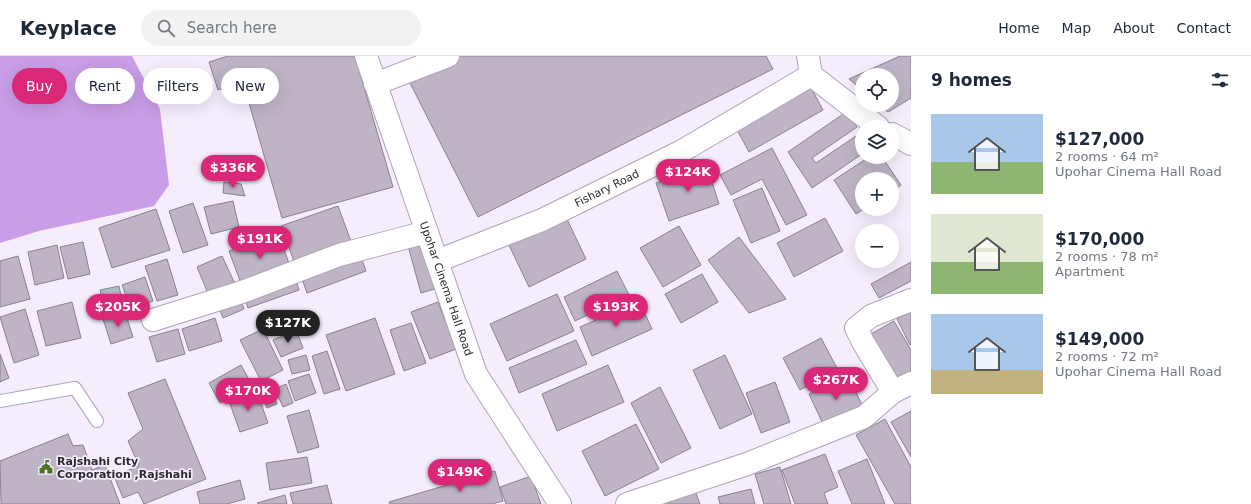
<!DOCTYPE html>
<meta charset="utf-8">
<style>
:root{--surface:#fff;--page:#f2f2f3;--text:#1f2937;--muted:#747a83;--line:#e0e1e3;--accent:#db2777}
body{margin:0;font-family:"DejaVu Sans",sans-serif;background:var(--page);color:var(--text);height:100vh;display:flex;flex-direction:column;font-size:15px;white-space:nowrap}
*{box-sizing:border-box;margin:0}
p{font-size:13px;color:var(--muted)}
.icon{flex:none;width:22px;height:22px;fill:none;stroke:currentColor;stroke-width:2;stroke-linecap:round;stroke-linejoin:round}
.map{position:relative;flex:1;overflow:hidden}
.panel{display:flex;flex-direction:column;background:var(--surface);width:340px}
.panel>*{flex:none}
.guide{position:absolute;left:12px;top:12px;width:380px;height:36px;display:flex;gap:8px}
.fabs{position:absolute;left:855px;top:12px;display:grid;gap:8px}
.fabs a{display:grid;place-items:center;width:44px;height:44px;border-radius:50%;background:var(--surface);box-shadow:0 4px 16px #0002;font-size:20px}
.price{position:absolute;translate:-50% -34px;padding:0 9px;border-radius:14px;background:var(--accent);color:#fff;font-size:13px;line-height:26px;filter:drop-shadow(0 1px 2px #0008)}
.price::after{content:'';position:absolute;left:50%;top:24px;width:12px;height:9px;margin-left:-6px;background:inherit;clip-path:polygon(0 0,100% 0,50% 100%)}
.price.selected{background:#222;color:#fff}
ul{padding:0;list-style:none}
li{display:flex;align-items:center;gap:12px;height:100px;padding:0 20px}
li span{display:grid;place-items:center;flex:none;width:112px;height:80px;border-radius:0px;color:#555}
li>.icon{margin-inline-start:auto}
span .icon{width:48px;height:48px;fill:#fffc;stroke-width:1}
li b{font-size:17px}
h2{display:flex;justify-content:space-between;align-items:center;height:48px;padding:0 20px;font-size:17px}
.chip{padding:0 14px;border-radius:18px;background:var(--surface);box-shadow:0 4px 16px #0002;font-size:14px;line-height:36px}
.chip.selected{background:var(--accent);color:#fff}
header{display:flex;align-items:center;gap:24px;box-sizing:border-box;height:56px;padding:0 20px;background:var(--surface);border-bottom:1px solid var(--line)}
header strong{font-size:19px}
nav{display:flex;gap:22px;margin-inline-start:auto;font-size:14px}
.search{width:280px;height:36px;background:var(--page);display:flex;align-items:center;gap:10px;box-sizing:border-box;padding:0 14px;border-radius:22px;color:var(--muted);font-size:15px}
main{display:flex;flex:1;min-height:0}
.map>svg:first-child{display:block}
.water{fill:#c99de7}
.building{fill:#beb4c6;stroke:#8a8091}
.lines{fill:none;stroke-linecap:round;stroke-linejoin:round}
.lane-casing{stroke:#aea4b6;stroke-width:14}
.street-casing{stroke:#aea4b6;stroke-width:24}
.secondary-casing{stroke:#aea4b6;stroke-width:24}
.lane{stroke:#fff;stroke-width:12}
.street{stroke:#fff;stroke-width:22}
.secondary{stroke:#fff;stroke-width:22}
.labels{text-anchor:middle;stroke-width:3.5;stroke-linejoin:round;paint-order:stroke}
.street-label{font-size:11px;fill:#2d2930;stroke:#f6edfc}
.poi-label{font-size:11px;font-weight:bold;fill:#2d2930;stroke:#f6edfc;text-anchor:start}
</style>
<header>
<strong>Keyplace</strong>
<div class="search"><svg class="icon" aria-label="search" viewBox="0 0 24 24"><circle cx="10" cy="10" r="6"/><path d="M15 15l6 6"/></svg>Search here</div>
<nav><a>Home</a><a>Map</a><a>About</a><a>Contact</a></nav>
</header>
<main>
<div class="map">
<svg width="911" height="448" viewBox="0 0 911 448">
<rect width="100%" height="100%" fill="#f6edfc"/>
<!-- water -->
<path class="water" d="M0 0H132L160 53 169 129 154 150 39 175 0 187Z"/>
<!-- building -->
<path class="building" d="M228 0H355L393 131 282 162 243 26 218 34 209 6Z
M458 0H766L773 13 478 161 410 27Z
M900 0H911V42L888 56 880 49H892V19H862V34L849 23Z
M810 30 823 54 749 96 736 72Z
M846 56 857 71 812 102 816 107 862 76V98L812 132 788 96Z
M772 92 807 159 786 169 762 123 731 139 720 119Z
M869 101H882L901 129 892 135V123H862V153H864L856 158 834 124Z
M707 110 719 148 669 165 656 127Z
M224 126 241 128 245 140 223 137Z
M762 132 780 175 751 187 733 144Z
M233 145 239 171 211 178 204 151Z
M193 147 208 189 183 197 169 155Z
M338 150 352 188 295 208 281 170Z
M156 153 170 194 112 212 99 172Z
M565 159 586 203 529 231 508 187Z
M825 162 843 195 794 221 777 187Z
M679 170 701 209 663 231 640 192Z
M278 177 291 213 242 230 229 195Z
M739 181 786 243 749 257 708 204Z
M83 186 90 218 68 223 60 191Z
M424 186 438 232 421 237 408 190Z
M57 189 64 222 35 229 28 196Z
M360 198 366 215 307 237 301 220Z
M18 200 30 243 0 251V205Z
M222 200 236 230 210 242 197 211Z
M167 203 178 239 157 245 145 210Z
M911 206V225L879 242 871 228Z
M617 215 629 239 575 265 564 241Z
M702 218 718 246 681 267 665 238Z
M145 221 153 245 131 253 122 229Z
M295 221 299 234 248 252 244 240Z
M119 230 124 254 106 258 100 234Z
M557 238 574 275 507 305 490 268Z
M239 240 244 253 223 262 218 249Z
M639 245 652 273 592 300 580 271Z
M72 246 81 282 46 290 37 255Z
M438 246 456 293 430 303 411 256Z
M25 253 39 299 14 307 0 261Z
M911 255V288L910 289 897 263Z
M125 256 133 281 111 288 103 263Z
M215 262 222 285 189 295 182 273Z
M375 262 395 318 346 335 326 279Z
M894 265 911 294V318L899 325 871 278Z
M411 267 426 307 404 315 390 274Z
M178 273 185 298 157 306 149 281Z
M263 273 283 314 261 325 240 284Z
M296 274 303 292 281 301 273 284Z
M821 282 838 314 800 334 783 302Z
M576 284 587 308 519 337 509 312Z
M327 295 340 333 324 338 312 300Z
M0 298 9 322 0 326Z
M306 299 310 314 292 318 288 304Z
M725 299 752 358 720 373 693 314Z
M241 309 252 329 220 347 209 327Z
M608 309 624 346 557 375 542 338Z
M309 318 316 337 295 345 288 325Z
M848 320 863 351 824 370 809 338Z
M165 323 206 423 144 448 138 436 123 442 114 420 139 410 128 385 143 373 128 337Z
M775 326 790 366 761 377 746 337Z
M286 328 293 347 283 351 275 333Z
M269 329 277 348 267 352 259 333Z
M660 331 691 392 661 407 631 347Z
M257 336 268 367 240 376 229 345Z
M309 354 319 391 298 397 287 360Z
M911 355V401L891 366Z
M885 363 911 411V448H895L856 379Z
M636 368 659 413 605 440 582 395Z
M68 378 73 390 83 389 92 414 105 409 120 448H1L0 405Z
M825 398 838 431 824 437 828 448H795L782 414Z
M307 401 312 427 270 434 266 407Z
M867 403 885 448H852L838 415Z
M780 411 791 448H764L755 418Z
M495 415 503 445 492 448H390L389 446Z
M531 420 541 448H506L500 431Z
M240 424 245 443 227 448H200L197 436Z
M327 429 332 448H293L290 437Z
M694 432 700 448H661Z
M751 433 755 448H720L718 441Z
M285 439 287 448H258L257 447Z"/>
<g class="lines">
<!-- lane casing -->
<g class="lane-casing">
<path id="lane" d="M0 345 75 332 97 365"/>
</g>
<!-- street casing -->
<g class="street-casing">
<g id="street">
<path d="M808 0 811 19 878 71"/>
<path d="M375 28 448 0"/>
<path d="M892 78 911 88"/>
<path id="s1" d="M437 205 542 164 682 95 811 19"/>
<path d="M153 264 242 236 339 199 427 176"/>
<path d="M893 336 911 327"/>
<path d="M627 448 747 408 864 361 893 336 863 286 856 272 871 260 911 244"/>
</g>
</g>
<!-- secondary casing -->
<g class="secondary-casing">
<g id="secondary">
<path id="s2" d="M366 0 476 318 560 448"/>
</g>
</g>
<!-- lane -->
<use href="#lane" class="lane"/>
<!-- street -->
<use href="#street" class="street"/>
<!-- secondary -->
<use href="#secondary" class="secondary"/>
</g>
<!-- icons -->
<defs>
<g id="civic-bare" transform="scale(1.08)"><path d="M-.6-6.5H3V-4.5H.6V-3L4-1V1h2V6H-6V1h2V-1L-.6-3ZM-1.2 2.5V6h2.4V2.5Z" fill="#50732b" stroke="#f6edfc" stroke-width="2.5" paint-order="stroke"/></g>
</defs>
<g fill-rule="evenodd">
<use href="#civic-bare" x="46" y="411"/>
</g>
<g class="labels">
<!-- street labels -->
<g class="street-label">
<text dy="4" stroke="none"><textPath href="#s1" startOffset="185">Fishary Road</textPath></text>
<text dy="4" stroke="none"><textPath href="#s2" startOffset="246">Upohar Cinema Hall Road</textPath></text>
</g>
<!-- poi labels -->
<g class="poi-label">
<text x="57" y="409">Rajshahi City<tspan x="57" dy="13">Corporation ,Rajshahi</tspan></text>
</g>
</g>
</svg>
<div class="fabs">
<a><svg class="icon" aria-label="locate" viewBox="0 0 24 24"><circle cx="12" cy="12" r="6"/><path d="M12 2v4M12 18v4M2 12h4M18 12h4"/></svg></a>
<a><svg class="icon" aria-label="layers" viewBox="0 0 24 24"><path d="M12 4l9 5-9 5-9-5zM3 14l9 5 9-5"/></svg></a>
<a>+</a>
<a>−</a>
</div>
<b class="price" style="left:233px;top:133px">$336K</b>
<b class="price" style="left:688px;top:137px">$124K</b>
<b class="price" style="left:260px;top:204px">$191K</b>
<b class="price" style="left:118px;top:272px">$205K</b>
<b class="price" style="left:616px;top:272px">$193K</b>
<b class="price selected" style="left:288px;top:288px">$127K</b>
<b class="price" style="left:836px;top:345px">$267K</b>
<b class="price" style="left:248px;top:356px">$170K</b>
<b class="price" style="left:460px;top:437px">$149K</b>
<div class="guide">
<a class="chip selected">Buy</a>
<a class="chip">Rent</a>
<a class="chip">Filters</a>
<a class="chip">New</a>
</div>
</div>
<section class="panel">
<h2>9 homes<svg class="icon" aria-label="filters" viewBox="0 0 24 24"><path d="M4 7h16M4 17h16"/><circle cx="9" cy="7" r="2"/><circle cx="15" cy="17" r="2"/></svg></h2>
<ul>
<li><span style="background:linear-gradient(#a9c7e8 60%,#8fb573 0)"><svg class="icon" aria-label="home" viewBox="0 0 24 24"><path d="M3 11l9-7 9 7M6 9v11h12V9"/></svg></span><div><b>$127,000</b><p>2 rooms · 64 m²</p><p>Upohar Cinema Hall Road</p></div></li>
<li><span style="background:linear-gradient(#dfe7d0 60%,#8fb573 0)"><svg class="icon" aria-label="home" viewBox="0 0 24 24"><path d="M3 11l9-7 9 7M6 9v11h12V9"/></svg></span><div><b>$170,000</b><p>2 rooms · 78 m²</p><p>Apartment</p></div></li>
<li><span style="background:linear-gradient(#a9c7e8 70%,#c2b280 0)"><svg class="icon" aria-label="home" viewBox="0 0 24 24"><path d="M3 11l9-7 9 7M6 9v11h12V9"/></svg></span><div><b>$149,000</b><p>2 rooms · 72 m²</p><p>Upohar Cinema Hall Road</p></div></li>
</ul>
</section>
</main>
